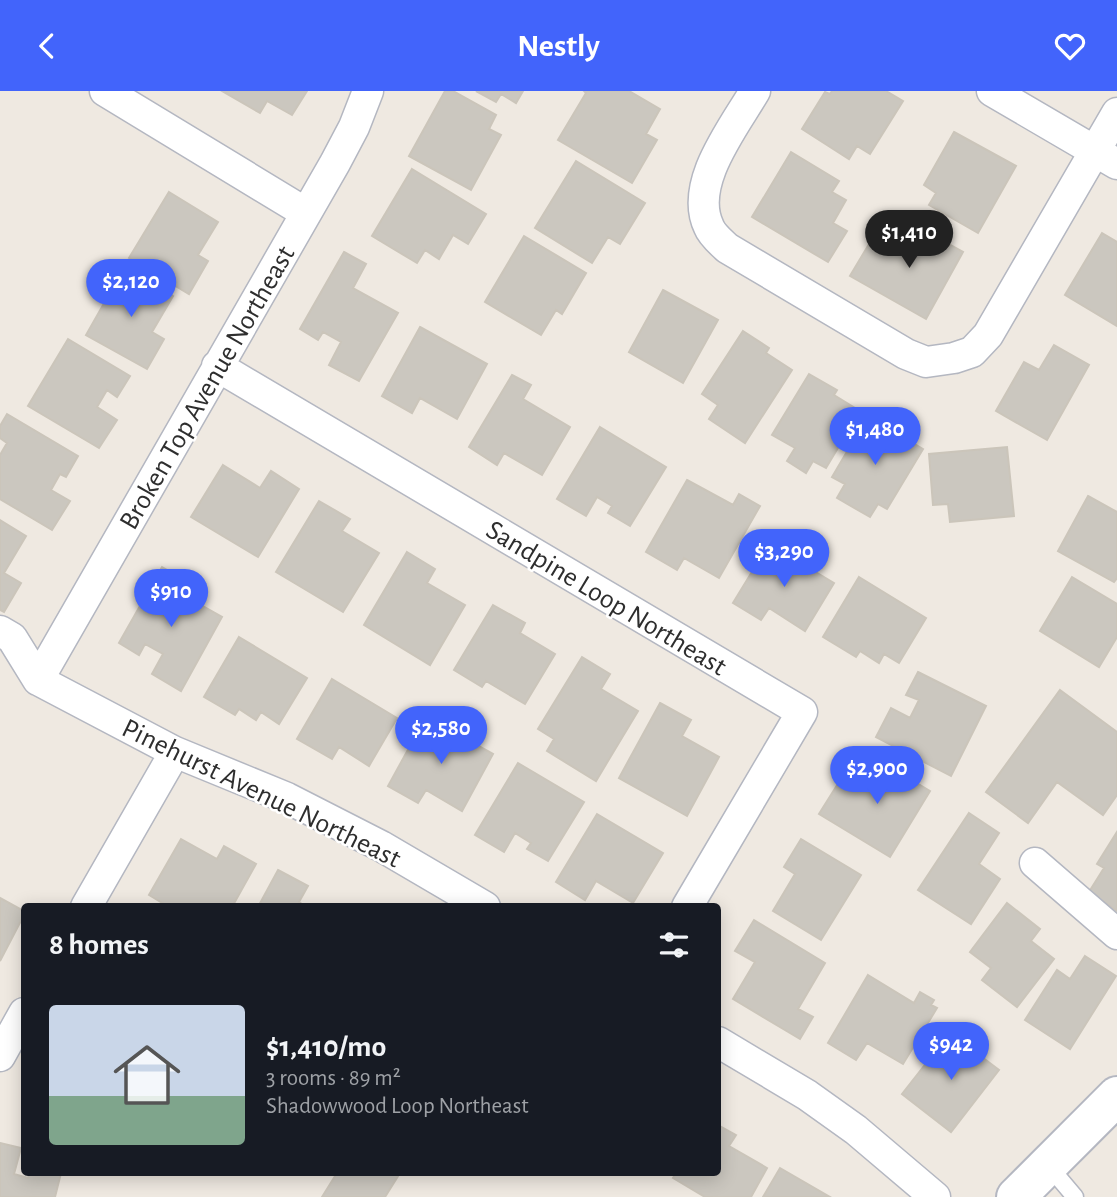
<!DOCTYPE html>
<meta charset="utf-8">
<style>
:root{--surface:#171b24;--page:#242831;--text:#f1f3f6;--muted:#9ea1a6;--accent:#4264fb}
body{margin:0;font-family:"Alegreya Sans",sans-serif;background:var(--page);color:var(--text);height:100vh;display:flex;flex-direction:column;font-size:26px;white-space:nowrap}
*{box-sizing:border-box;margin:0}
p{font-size:23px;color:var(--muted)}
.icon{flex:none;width:38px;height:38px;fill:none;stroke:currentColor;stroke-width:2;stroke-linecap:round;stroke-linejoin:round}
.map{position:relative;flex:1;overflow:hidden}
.sheet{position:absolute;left:21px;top:812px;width:700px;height:273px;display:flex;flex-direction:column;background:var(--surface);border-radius:7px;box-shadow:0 4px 18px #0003}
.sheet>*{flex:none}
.price{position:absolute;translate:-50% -60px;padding:0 16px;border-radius:24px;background:var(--accent);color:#fff;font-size:23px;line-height:46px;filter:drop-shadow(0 2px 4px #0008)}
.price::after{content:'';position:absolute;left:50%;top:42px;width:21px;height:16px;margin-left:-10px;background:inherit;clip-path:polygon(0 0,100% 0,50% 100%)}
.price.active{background:#222;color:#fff}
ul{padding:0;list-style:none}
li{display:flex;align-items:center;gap:21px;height:175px;padding:0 28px}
li span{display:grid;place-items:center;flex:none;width:196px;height:140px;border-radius:7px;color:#555}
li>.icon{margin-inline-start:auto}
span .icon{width:84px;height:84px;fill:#fffc;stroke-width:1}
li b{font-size:30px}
h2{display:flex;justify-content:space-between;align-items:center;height:84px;padding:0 28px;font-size:30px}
header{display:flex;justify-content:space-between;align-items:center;height:91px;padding:0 28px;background:var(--accent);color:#fff;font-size:32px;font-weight:700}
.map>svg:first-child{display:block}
.building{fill:#cbc7bf;stroke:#cbc5ba;stroke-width:2}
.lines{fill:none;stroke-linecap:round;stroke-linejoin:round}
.service-casing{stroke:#b4b7c1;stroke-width:19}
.minor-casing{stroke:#b4b7c1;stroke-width:33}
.secondary-casing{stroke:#b4b7c1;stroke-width:42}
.service{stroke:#fff;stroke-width:16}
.minor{stroke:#fff;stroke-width:30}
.secondary{stroke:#fff;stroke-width:38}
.labels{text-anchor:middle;stroke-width:5;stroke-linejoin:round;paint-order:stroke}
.street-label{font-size:28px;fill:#2e2e2e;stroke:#fff}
</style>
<header><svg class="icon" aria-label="back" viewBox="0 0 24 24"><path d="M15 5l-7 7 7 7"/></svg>Nestly<svg class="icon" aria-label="heart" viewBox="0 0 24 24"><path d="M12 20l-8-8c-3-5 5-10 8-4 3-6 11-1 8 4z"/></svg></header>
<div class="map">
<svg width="1117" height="1106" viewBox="0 0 1117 1106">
<rect width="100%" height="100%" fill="#efe9e1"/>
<!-- building -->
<path class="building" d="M222 0H307L292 24 267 10 260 22Z
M445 0H453L496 24 489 38 501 44 471 99 409 65Z
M476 0H523L516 12 501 3 496 11Z
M584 0H629L660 18 646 43 657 49 632 92 558 49 586 2Z
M832 0H886L903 10 870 63 857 55 849 68 802 38 825 1 830 3Z
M954 41 1016 75 978 142 929 114 936 102 924 94Z
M791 61 839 90 832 101 846 109 833 132 847 140 828 171 752 126Z
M576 70 645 112 620 153 608 146 592 172 535 137Z
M412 78 486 123 468 153 453 144 439 168 425 159 417 172 372 145Z
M169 101 218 131 198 164 208 170 189 203 129 167Z
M918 136 963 161 926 228 850 185 869 153 886 163 898 140 911 148Z
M1102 142 1117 151V235L1065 204Z
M524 145 586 182 562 223 556 219 541 244 485 211Z
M344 161 366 173 353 197 398 222 359 290 329 274 341 251 323 241 318 249 300 238Z
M124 177 173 205 152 241 164 248 147 278 86 244Z
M663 199 718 229 683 292 629 261Z
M420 236 487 273 457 328 420 307 412 322 382 305Z
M743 240 769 257 766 262 792 279 745 352 709 328 718 314 702 303Z
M68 248 130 285 117 306 107 299 97 316 117 329 99 357 28 315Z
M1054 254 1089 274 1047 349 996 320 1024 271 1039 279Z
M809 283 837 299 834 304 860 320 826 377 813 370 806 382 787 370 795 357 772 344Z
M512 284 531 294 523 308 570 336 542 384 504 362 497 374 469 356Z
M7 323 78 365 66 386 60 383 51 399 70 410 52 439 0 408V364L7 352 0 347V335Z
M868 325 923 358 887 418 878 413 870 426 837 407 845 393 832 386Z
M600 336 666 376 630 435 608 422 612 415 597 406 586 425 557 408Z
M1007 356 1014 425 950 431 948 413 933 414 929 363Z
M223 374 260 397 271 380 299 398 258 466 191 426Z
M687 389 733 414 739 403 760 415 719 487 684 467 677 479 646 461Z
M1088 405 1117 421V487L1114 491 1058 460Z
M319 410 350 428 342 440 379 462 343 521 276 481Z
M0 429 26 445 4 482 21 492 4 521 0 519Z
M769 453 834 492 805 540 769 517 761 529 733 512Z
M407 461 435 478 427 492 465 514 430 574 364 534Z
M162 476 183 488 176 500 222 526 181 600 152 583 163 563 145 553 139 564 119 552Z
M859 486 926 527 899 572 884 563 879 572 860 560 856 566 823 546Z
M1072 486 1117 513V546L1099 576 1040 540Z
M493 514 525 532 520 542 555 563 525 613 486 590 482 596 454 579Z
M239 546 307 587 279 633 261 621 256 629 239 618 235 624 204 606Z
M582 566 610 583 601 598 638 620 596 690 547 660 554 648 538 638Z
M918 581 986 615 951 685 876 646 891 617 910 627 919 609 906 604Z
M332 588 397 627 369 675 339 656 332 668 297 648Z
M1060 599 1117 641V704L1103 724 1057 691 1028 732 986 701Z
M660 612 691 629 682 645 719 666 687 725 619 687Z
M426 626 493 663 462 720 426 699 418 712 388 695Z
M872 665 930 700 890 766 819 723 839 691 852 699Z
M518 672 584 711 548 770 527 758 531 752 515 742 504 761 475 744Z
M969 722 999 742 979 773 1000 788 971 833 918 799Z
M597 723 663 762 633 812 596 790 585 809 556 791Z
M1117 741V820L1089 801 1104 777 1097 773Z
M181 748 217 768 224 755 256 773 232 816H169L149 804Z
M801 748 861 784 821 849 773 820 795 783 784 776Z
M278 779 308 795 299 811 306 816H258Z
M0 807 24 820V824L0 870Z
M1007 812 1040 838 1031 850 1054 868 1017 916 982 889 991 877 970 861Z
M754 829 825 872 798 918 813 926 800 948 733 908 755 871 735 860Z
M1085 865 1116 885 1070 958 1025 929 1057 879 1070 888Z
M868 884 914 912 920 901 934 909 931 914 937 917 903 973 867 952 856 969 828 952Z
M950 942 999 979 951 1041 902 1003Z
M718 1034 736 1044 729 1055 767 1077 751 1106H705L673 1087 676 1082H718Z
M0 1052 21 1057 14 1083 28 1087 30 1082H61L55 1106H0Z
M780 1077 830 1106H763Z
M337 1082H400L385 1106H322Z"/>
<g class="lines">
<!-- service casing -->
<g class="service-casing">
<path id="service" d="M1048 1074 1075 1106"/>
</g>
<!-- minor casing -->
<g class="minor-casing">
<path id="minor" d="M105 0 306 122
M755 0C734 36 688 93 709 136 712 144 721 151 727 157L906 263 926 271 954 267 972 261 988 244 1117 22
M992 0 1117 73
M217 275 802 621 687 816
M0 540 12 547 38 589
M38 589 335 72 354 36 368 0
M38 589 175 661 287 707 381 755 485 816
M1035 772 1117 843
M86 816 175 661
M718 951 807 1004 856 1039 935 1106
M0 965 24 922"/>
</g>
<!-- secondary casing -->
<g class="secondary-casing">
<path id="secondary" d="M1016 1106 1117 1005"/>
</g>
<!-- service -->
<use href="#service" class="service"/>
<!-- minor -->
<use href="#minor" class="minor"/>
<!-- secondary -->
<use href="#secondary" class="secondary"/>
</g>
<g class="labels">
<!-- street labels -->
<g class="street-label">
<text transform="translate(206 296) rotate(-60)" y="10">Broken Top Avenue Northeast</text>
<text transform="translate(607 506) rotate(31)" y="10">Sandpine Loop Northeast</text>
<text transform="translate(262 701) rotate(26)" y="10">Pinehurst Avenue Northeast</text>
</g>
</g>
</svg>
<b class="price active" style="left:909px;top:179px">$1,410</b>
<b class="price" style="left:131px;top:228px">$2,120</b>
<b class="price" style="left:875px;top:376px">$1,480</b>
<b class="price" style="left:784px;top:498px">$3,290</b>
<b class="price" style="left:171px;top:538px">$910</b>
<b class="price" style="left:441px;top:675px">$2,580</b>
<b class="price" style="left:877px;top:715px">$2,900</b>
<b class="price" style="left:951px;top:991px">$942</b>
<section class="sheet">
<h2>8 homes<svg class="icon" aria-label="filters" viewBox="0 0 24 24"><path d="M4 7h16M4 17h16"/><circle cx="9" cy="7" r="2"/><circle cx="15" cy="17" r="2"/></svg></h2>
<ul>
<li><span style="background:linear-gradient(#c9d6e8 65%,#7fa58c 0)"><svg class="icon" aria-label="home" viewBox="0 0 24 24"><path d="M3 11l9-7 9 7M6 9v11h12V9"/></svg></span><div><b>$1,410/mo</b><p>3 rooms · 89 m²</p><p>Shadowwood Loop Northeast</p></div></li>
</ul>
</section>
</div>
